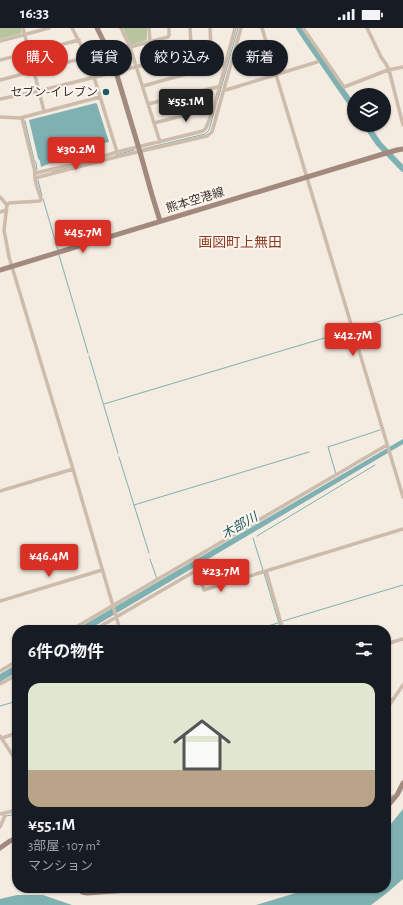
<!DOCTYPE html>
<html lang="ja">
<meta charset="utf-8">
<style>
:root{--surface:#171b24;--page:#20242c;--text:#f1f3f6;--muted:#9ea1a6;--accent:#d93025}
body{margin:0;font-family:"Alegreya Sans","Noto Sans JP",sans-serif;background:var(--page);color:var(--text);height:100vh;display:flex;flex-direction:column;font-size:15px;white-space:nowrap}
*{box-sizing:border-box;margin:0}
p{font-size:13px;color:var(--muted)}
.icon{flex:none;width:22px;height:22px;fill:none;stroke:currentColor;stroke-width:2;stroke-linecap:round;stroke-linejoin:round}
.map{position:relative;flex:1;overflow:hidden}
.panel{position:absolute;left:12px;top:597px;width:379px;height:268px;display:flex;flex-direction:column;background:var(--surface);border-radius:16px;box-shadow:0 1px 3px #0004}
.panel>*{flex:none}
.guide{position:absolute;left:12px;top:12px;width:379px;height:36px;display:flex;gap:8px}
.controls{position:absolute;left:347px;top:60px;display:grid;gap:8px}
.controls a{display:grid;place-items:center;width:44px;height:44px;border-radius:50%;background:var(--surface);box-shadow:0 1px 3px #0004;font-size:20px}
.price{position:absolute;translate:-50% -34px;padding:0 9px;border-radius:4px;background:var(--accent);color:#fff;font-size:13px;line-height:26px;filter:drop-shadow(0 1px 2px #0008)}
.price::after{content:'';position:absolute;left:50%;top:24px;width:12px;height:9px;margin-left:-6px;background:inherit;clip-path:polygon(0 0,100% 0,50% 100%)}
.price.on{background:#222;color:#fff}
ul{padding:0;list-style:none}
li{display:grid;align-content:center;gap:8px;height:212px;padding:0 16px}
li span{display:grid;place-items:center;height:124px;border-radius:12px;color:#555}
li>.icon{margin-inline-start:auto}
span .icon{width:72px;height:72px;fill:#fffc;stroke-width:1}
li b{font-size:17px}
h2{display:flex;justify-content:space-between;align-items:center;height:48px;padding:0 16px;font-size:17px}
.chip{padding:0 14px;border-radius:18px;background:var(--surface);box-shadow:0 1px 3px #0004;font-size:14px;line-height:36px}
.chip.on{background:var(--accent);color:#fff}
.status{display:flex;justify-content:space-between;align-items:center;height:28px;padding:0 20px;background:var(--surface);direction:ltr}
.status svg{height:11px;fill:currentColor}
.map>svg:first-child{display:block}
.green{fill:#b8c4a0}
.water{fill:#7fb0b2}
.lines{fill:none;stroke-linecap:round;stroke-linejoin:round}
.stream{stroke:#7fb0b2;stroke-width:1}
.river{stroke:#7fb0b2;stroke-width:6}
.minor{stroke:#cdbbac;stroke-width:3.5}
.secondary{stroke:#a18a7d;stroke-width:5}
.poi-dot{fill:#1f5a5e;stroke:#fbf5ee;stroke-width:1.5}
.labels{text-anchor:middle;stroke-width:4;stroke-linejoin:round;paint-order:stroke}
.poi-label{font-size:12px;fill:#3b302b;stroke:#fbf5ee;text-anchor:end}
.street-label{font-size:12px;fill:#3b302b;stroke:#fbf5ee}
.water-label{font-size:13px;font-style:italic;fill:#1f5a5e;stroke:#fbf5ee}
.quarter-label{font-size:14px;fill:#8c3b22;stroke:#fbf5ee}
</style>
<div class="status"><b>16:33</b><svg viewBox="0 0 49 12"><path d="M0 12V9h3v3zM5 12V6h3v6zM10 12V3h3v9zM15 12V0h3v12zM26 1h20v11H26zM47 4h2v5h-2z"/></svg></div>
<div class="map">
<svg width="403" height="877" viewBox="0 0 403 877">
<rect width="100%" height="100%" fill="#f4ebe1"/>
<!-- green -->
<path class="green" d="M0 0H21L22 5 0 11Z
M123 0H147V12L131 17Z"/>
<!-- water -->
<path class="water" d="M96 75 97 76 109 114 100 116 102 123 90 124V126L54 134 41 139 40 133 38 130 29 92Z
M403 411V416L88 602H75Z
M17 636V644L0 654V646Z
M403 781V851L387 865 371 877H256L299 864 305 860H386V802Z
M17 867H43L72 877H0V871Z"/>
<g class="lines">
<!-- stream -->
<path class="stream" d="M218 71 238 0
M25 93 34 132 36 135 37 142
M143 121 205 106 209 102 215 81
M116 127 134 122
M52 144 70 139
M38 152 42 168
M43 171 58 222
M59 227 88 325
M354 301 403 286
M89 328 118 425
M104 376 351 302
M119 429 149 525
M336 446 328 419 380 402
M134 477 309 424
M257 508 375 437
M253 510 263 542
M150 531 157 551
M264 545 281 602
M283 593 403 557
M254 602 278 595
M386 672 393 670
M0 678 17 673
M6 788 17 786"/>
<!-- river -->
<path class="river" d="M299 0 305 9 354 80
M366 97 379 116 403 141"/>
<!-- minor -->
<path class="minor" d="M23 0 44 83
M72 0 87 29 94 49 117 124
M121 0 130 19 160 114
M149 0 150 14
M190 0 193 45
M210 0 212 40
M262 0 403 469
M303 0 344 59 388 42 403 39
M367 0 381 29 386 36 389 42 403 97
M0 13 49 0
M130 19 168 9 169 7V0
M0 32 79 12
M0 52 87 29
M143 58 168 51 225 36
M224 61 226 62 317 34
M0 71 39 63 191 25
M148 76 217 59H220
M0 89 20 90 100 69
M154 95 214 80
M35 144 36 145 95 131 117 124 203 103 206 100 214 80 235 0
M35 150 120 128 207 108 212 104 241 0
M0 169 7 177 4 202 9 229 73 441 120 602
M7 177 9 175 40 173 41 171C39 163 33 152 35 144L22 90
M0 184 6 182
M0 463 73 441
M266 543 283 602
M0 573 102 542
M71 602 387 417
M94 602 197 542 204 562 403 501
M386 616 403 611
M0 643 17 633
M0 656 17 647
M386 682 403 657
M0 708 17 734
M2 710 17 705
M386 773 388 772 393 768
M0 786 17 782
M0 799 6 785"/>
<!-- secondary -->
<path class="secondary" d="M97 0 103 12 116 44 140 124 152 167 160 193
M0 242 383 126 397 122 403 121
M386 780 397 767 403 755
M0 820 10 813 17 810
M78 860C80 864 83 865 87 865L156 860"/>
</g>
<!-- markers -->
<circle class="poi-dot" cx="106" cy="64" r="4"/>
<g class="labels">
<!-- poi labels -->
<g class="poi-label">
<text x="98" y="68">セブン-イレブン</text>
</g>
<!-- street labels -->
<g class="street-label">
<text transform="translate(195 172) rotate(-17)" y="4">熊本空港線</text>
</g>
<!-- water labels -->
<g class="water-label">
<text transform="translate(239 497) rotate(-30)" y="5">木部川</text>
</g>
<!-- quarter labels -->
<g class="quarter-label">
<text x="240" y="219">画図町上無田</text>
</g>
</g>
</svg>
<div class="controls">
<a><svg class="icon" aria-label="layers" viewBox="0 0 24 24"><path d="M12 4l9 5-9 5-9-5zM3 14l9 5 9-5"/></svg></a>
</div>
<b class="price on" style="left:186px;top:95px">¥55.1M</b>
<b class="price" style="left:76px;top:143px">¥30.2M</b>
<b class="price" style="left:83px;top:226px">¥45.7M</b>
<b class="price" style="left:353px;top:329px">¥42.7M</b>
<b class="price" style="left:49px;top:550px">¥46.4M</b>
<b class="price" style="left:221px;top:565px">¥23.7M</b>
<div class="guide">
<a class="chip on">購入</a>
<a class="chip">賃貸</a>
<a class="chip">絞り込み</a>
<a class="chip">新着</a>
</div>
<section class="panel">
<h2>6件の物件<svg class="icon" aria-label="filters" viewBox="0 0 24 24"><path d="M4 7h16M4 17h16"/><circle cx="9" cy="7" r="2"/><circle cx="15" cy="17" r="2"/></svg></h2>
<ul>
<li><span style="background:linear-gradient(#dfe7d0 70%,#b9a48a 0)"><svg class="icon" aria-label="home" viewBox="0 0 24 24"><path d="M3 11l9-7 9 7M6 9v11h12V9"/></svg></span><div><b>¥55.1M</b><p>3部屋 · 107 m²</p><p>マンション</p></div></li>
</ul>
</section>
</div>
